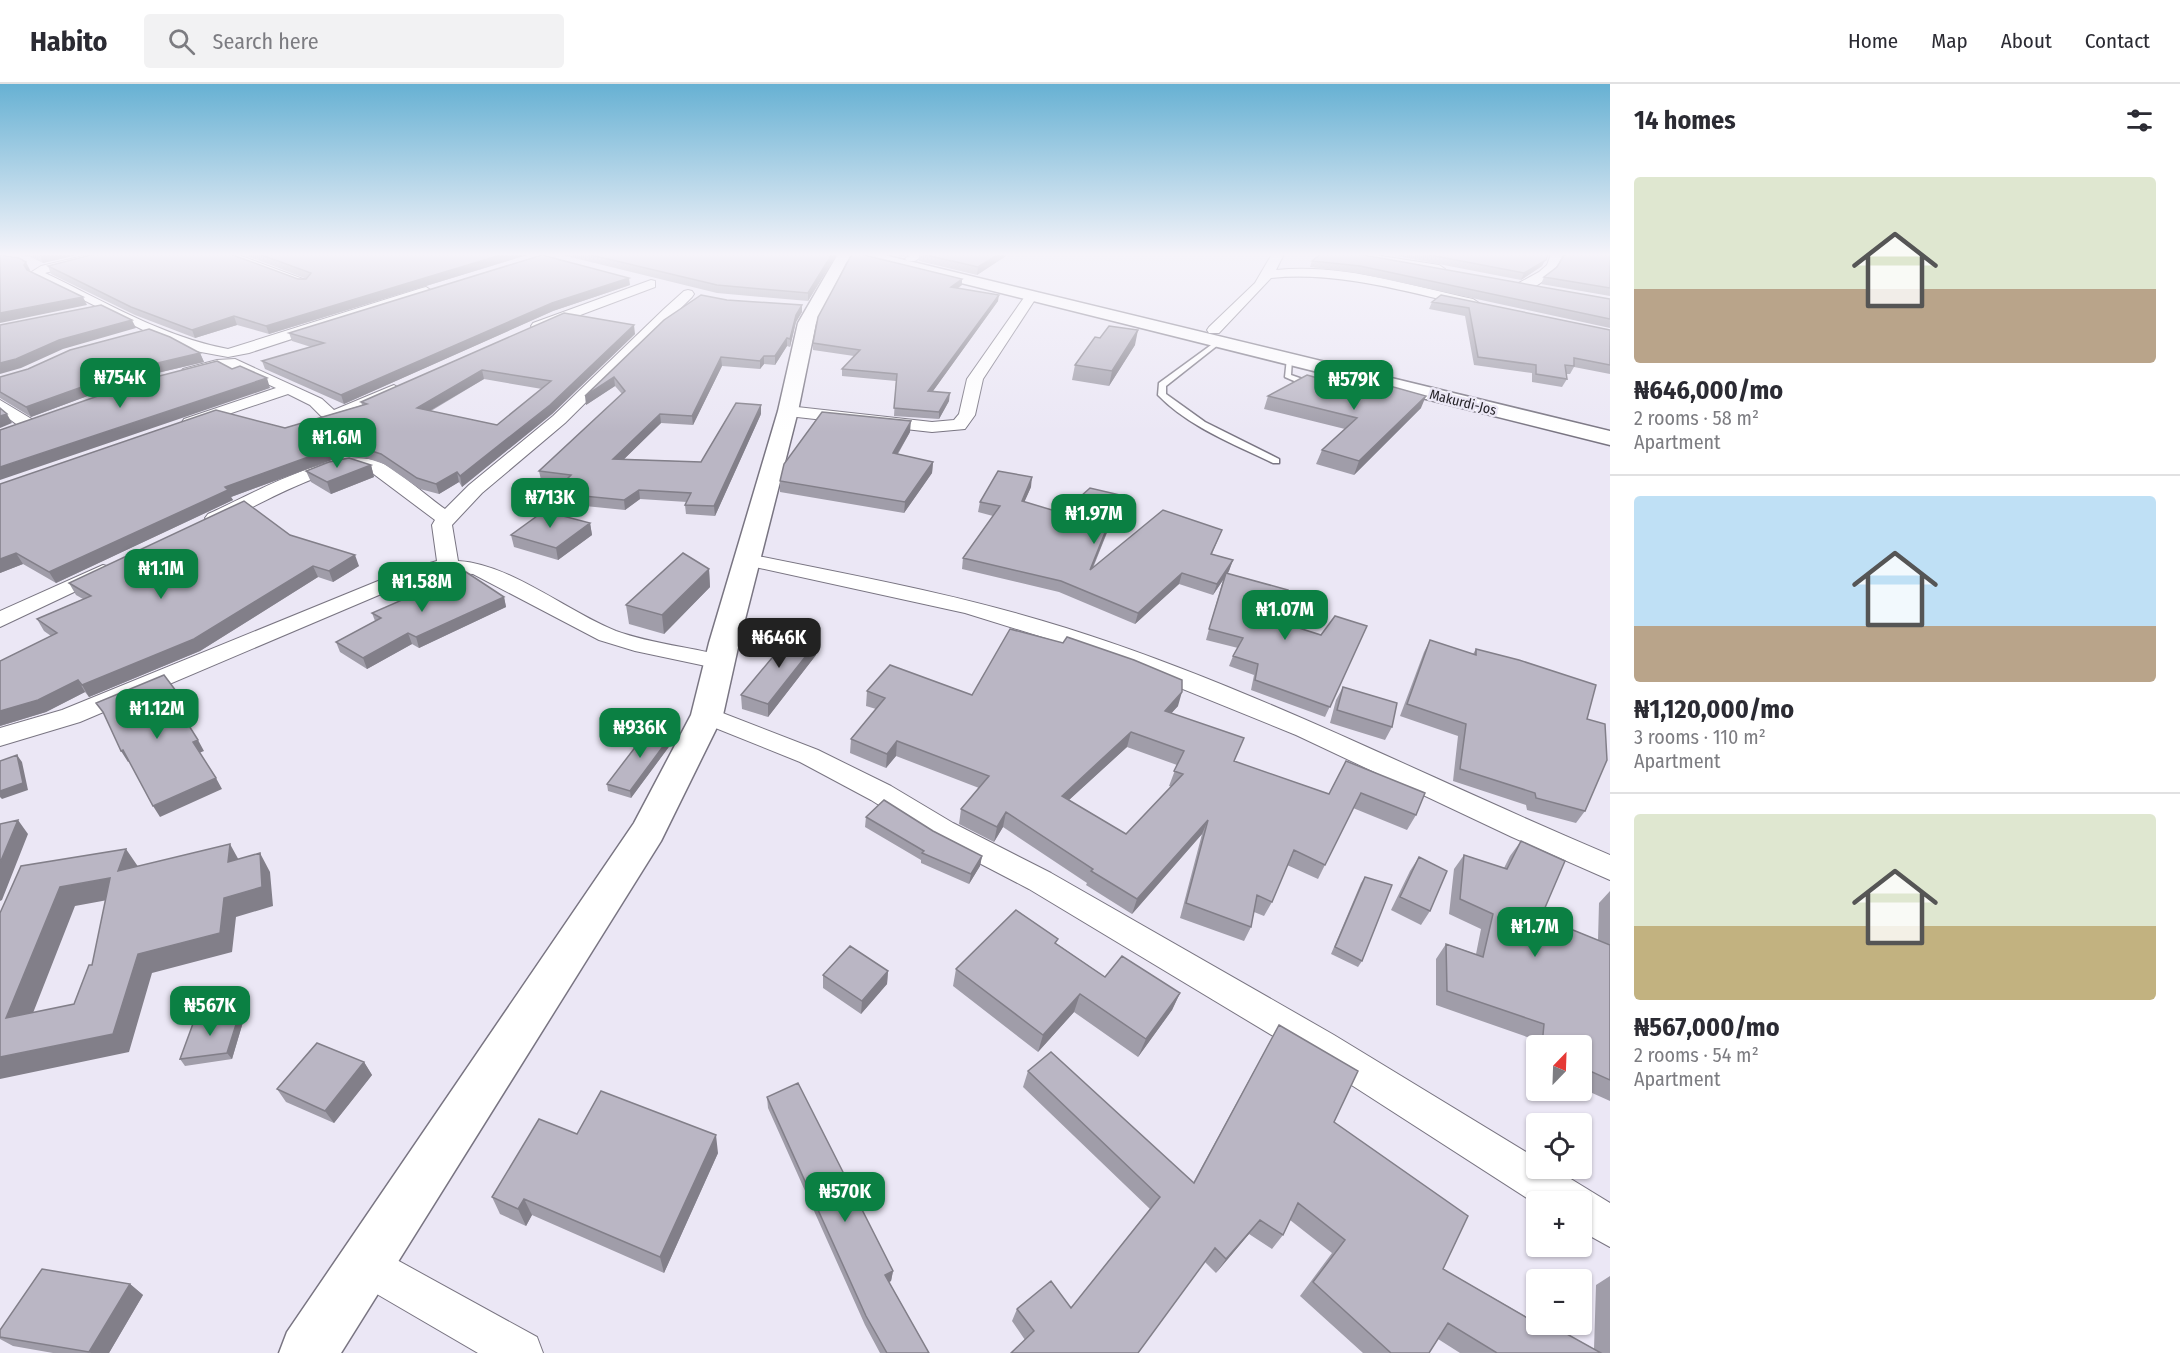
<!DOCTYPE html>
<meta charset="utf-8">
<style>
:root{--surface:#fff;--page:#f2f2f3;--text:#2b2b33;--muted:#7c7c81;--line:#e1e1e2;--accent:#0b8043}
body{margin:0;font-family:"Fira Sans Condensed",sans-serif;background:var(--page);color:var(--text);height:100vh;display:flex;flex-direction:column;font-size:22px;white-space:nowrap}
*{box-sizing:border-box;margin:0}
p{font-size:20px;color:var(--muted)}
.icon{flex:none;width:33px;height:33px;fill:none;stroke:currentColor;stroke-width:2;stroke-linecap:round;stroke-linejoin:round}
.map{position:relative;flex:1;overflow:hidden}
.sheet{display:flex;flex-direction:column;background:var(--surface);width:570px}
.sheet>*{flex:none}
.needle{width:39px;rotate:23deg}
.tools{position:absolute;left:1526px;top:951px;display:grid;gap:12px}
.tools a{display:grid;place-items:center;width:66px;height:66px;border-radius:6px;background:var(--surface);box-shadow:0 2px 4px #0004;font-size:30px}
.price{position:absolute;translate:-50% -51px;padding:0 14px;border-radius:12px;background:var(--accent);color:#fff;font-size:20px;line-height:39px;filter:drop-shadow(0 2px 3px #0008)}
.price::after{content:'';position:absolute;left:50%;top:36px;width:18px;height:14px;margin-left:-9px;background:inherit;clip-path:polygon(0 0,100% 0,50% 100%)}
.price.selected{background:#222;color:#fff}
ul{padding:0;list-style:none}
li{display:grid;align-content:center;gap:12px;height:318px;padding:0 24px}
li+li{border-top:2px solid var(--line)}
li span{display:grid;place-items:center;height:186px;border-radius:6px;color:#555}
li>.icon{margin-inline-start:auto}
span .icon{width:108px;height:108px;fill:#fffc;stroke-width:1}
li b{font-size:26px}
h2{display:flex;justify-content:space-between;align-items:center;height:72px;padding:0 24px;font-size:26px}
header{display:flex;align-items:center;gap:36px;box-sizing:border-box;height:84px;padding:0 30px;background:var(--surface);border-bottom:2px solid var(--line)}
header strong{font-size:28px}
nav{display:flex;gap:33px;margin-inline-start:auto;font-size:21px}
.search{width:420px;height:54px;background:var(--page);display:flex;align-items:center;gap:15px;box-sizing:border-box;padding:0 21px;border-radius:6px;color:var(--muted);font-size:22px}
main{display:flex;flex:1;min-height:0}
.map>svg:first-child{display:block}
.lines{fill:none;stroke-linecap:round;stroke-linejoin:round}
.lane-casing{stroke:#797582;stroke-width:3}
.street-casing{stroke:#797582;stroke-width:2}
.secondary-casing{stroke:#797582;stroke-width:3}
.highway-casing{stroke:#797582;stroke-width:3}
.lane{fill:#fff;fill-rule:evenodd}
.street{fill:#fff;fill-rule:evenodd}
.secondary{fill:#fff;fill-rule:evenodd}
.highway{fill:#fff;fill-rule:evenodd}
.wall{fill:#a09da9;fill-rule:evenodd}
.shaded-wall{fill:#827f89}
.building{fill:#bab6c4;stroke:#827f89;stroke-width:1.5;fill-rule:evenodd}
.labels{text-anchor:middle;stroke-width:5;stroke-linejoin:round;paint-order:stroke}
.far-street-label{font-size:14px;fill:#252328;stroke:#ebe7f5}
</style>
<header>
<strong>Habito</strong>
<div class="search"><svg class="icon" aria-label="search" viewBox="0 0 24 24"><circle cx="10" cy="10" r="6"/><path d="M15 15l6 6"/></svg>Search here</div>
<nav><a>Home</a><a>Map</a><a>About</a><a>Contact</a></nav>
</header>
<main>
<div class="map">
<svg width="1610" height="1269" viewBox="0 0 1610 1269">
<rect width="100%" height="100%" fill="#ebe7f5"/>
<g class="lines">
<!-- lane casing -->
<g class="lane-casing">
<path id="lane" d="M1218 256 1223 257 1166 302V310L1205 338 1279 375V379H1273C1234 360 1189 343 1158 311L1159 299Z
M1287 274 1292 275 1291 291 1314 299V303H1308L1285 293Z
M1370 292 1374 294 1373 296 1340 307 1328 304 1332 302 1339 303Z"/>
</g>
<!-- street casing -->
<g class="street-casing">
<path id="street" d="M92 170H113L111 172 45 189C104 217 163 253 228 265L422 204 426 203 432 207 430 210 249 269 228 273 190 266 149 249 30 189 41 182Z
M219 170H236L311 198 309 201H301Z
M911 170H925L915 177H907L905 175Z
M1272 170H1284L1276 186C1341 179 1409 201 1473 215L1479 219 1473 223C1407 208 1339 187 1271 194L1219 249H1209L1207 246 1209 243 1255 199Z
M1341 170H1368L1439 181 1445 185 1439 189 1347 173Z
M1551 170H1563C1557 187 1536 209 1517 206V200L1539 188 1547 181Z
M651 196 655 197V203L543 245H533L531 242 533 239Z
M688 206 692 207 694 210 692 213 565 339 482 409 452 441 458 477C511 480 566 527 616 547 652 560 691 563 728 573L732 578 728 583 720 585 635 567 599 556 473 490 441 488 419 494 80 638 0 662V644L62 626 405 486 437 477 432 441 435 436 367 385C331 378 257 422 222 438H208L205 434 208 430C249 412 334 362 377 377 393 382 429 414 445 425L469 401 553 332 664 225 684 207Z
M1032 207 1038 211 983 295 975 331 965 345 932 348 788 332 780 327 788 322 932 338 954 336 959 330 967 295 1028 208Z
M235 275 322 315 334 326 389 303 394 301 402 306 399 309 335 336 321 332 310 321 288 310 196 341H184L182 338 184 335 276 304 233 284H218L188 292 181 288 183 285 217 276Z
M0 316 35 337 37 341 35 345H23L0 328Z
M748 470C855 492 962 511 1066 544 1254 603 1429 695 1610 771V796L1512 753 1296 651 1094 569 965 529 741 480 738 476 741 472Z
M103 481 110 483 113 487 110 491 0 543V527Z
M707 623 818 666 891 702 953 739 1051 789 1334 951 1536 1074V1084H1553L1610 1119V1163L1581 1147V1118H1536V1120L1308 973 1029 805 933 755 871 716 800 678 698 637 694 631 698 625Z
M366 1159 537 1253 543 1269H478L351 1195 345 1180 351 1165Z"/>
</g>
<!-- secondary casing -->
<g class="secondary-casing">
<path id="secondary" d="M838 170H853L846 179 816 239 798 327 739 559 723 631 661 757 341 1269H279L287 1248 634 739 691 631 709 559 778 327 798 239Z"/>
</g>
<!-- highway casing -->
<g class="highway-casing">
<path id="highway" d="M855 170H880L1610 347V361L857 173Z"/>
</g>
<!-- lane -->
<use href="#lane" class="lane"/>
<!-- street -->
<use href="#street" class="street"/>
<!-- secondary -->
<use href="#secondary" class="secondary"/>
<!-- highway -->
<use href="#highway" class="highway"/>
</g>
<!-- wall -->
<path class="wall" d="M11 170H82L43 179 31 173Z
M242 170H530L269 250 237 241 195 254 135 231 51 190 48 182 307 195Z
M558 170H837L808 217 717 209Z
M890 170H908L904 173Z
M919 170H1009L977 191 919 177Z
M1321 170 1610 215V244L1357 189 1310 183 1312 177Z
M1387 170H1548L1542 182 1521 196Z
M1610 170V212L1541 200 1544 193 1557 183Z
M630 201 553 227 344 320 265 285 262 277 311 263 292 257 289 249Z
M962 201 958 204 998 217 933 307 949 317 939 335 894 332 896 297 842 292V285L854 272 813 266V259Z
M1432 218 1610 246V290L1574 283 1570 290H1566L1567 295 1562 303 1532 298V289L1474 281 1465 232 1429 225Z
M802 228 796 238 790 263 787 262 775 281 764 280 760 285 722 282 693 341 661 339 624 375 701 378 761 330 715 432 686 430 685 421 687 418 640 415 625 426 555 419 553 409 563 399 541 396 539 387 622 310 615 302 586 321 664 236Z
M564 229 635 250 552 330 462 403 459 398 439 410 420 405 384 380 357 371 340 373 231 413 233 416 56 499 23 480 0 489V400L285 344 362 321 361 318ZM484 295 542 305 497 341 431 327Z
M1135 261 1109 302 1072 296 1075 281Z
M200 269 204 278 136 294 31 333 0 314V293Z
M1268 312 1421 324 1354 391 1316 380 1322 366 1345 345 1264 325Z
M910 348 898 370 933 378 932 389 904 429 780 408V397Z
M371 381 374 393 331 410 311 398 306 387Z
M1031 403 1024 418 1062 429 1120 411 1118 421 1093 484 1222 446 1212 470 1233 476 1228 489 1277 537 1321 551 1367 542 1325 633 1251 606 1254 591 1229 582 1233 572 1238 564 1206 556 1223 496 1213 511 1179 500 1135 540 1059 508 962 485 963 474 993 432 978 428 980 418Z
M590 439 592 451 558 476 514 463 511 451Z
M290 451 359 482 333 498 318 493 200 567 89 613 85 608 46 628 0 642V577L51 552 44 547 37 535 83 515 76 511 69 499Z
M709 485 710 503 664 550 629 540 626 521Z
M504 513 506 523 419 564 412 560 367 585 340 568 336 558 375 537 372 529Z
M1430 556 1473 570 1476 565 1587 635 1585 727 1576 739 1527 726 1526 721 1453 697 1458 652 1400 632 1424 568Z
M816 571 768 633 742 625 741 611Z
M1343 603 1392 643 1385 656 1330 639 1336 616Z
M867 607 972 611 1178 622 1171 629 1234 677 1329 710 1346 677 1416 731 1407 746 1353 724 1318 795 1287 781 1272 818 1264 832 1254 828 1251 843 1244 857 1180 834 1202 750 1132 830 1086 801 1087 799 1003 743 994 758 959 740 961 725 979 704 896 672 886 684 850 669 851 655 876 625 866 622ZM1127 663 1177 681 1169 702 1172 703 1126 750 1069 716Z
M671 660 631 714 608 707 607 700Z
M866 733 933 747 982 772 980 782 969 800 921 779V776L865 743Z
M1521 757 1541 833 1598 856 1599 819 1610 807V1017L1581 1004V962H1536V984L1528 980 1530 954 1436 921V875L1446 860 1476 870 1481 845 1449 830 1454 785 1464 771 1504 784 1510 772Z
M1419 773 1430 827 1421 841 1391 826 1410 787Z
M1365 793 1362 877 1358 883 1331 870 1361 799Z
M1057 860 1105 893 1180 909 1172 926 1138 973 1074 928 1038 968 953 902 956 885Z
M888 887 887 900 861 930 823 904V891Z
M243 938 232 975 185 982 180 975Z
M1279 941 1334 1038 1443 1185 1541 1241 1549 1240 1594 1265 1596 1201 1610 1192V1269H1460L1438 1255 1429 1269H1363L1300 1212 1332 1169 1290 1136 1283 1151 1272 1165 1249 1150 1216 1189 1205 1178 1025 1256 1012 1237 1017 1225 1071 1224 1150 1125 1023 1003 1028 987 1193 1099Z
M364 978 372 991 334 1039 286 1018 277 1005Z
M767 1013 893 1187 891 1197 889 1198 929 1269H880L865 1241 768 1024Z
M577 1050 718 1069 664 1189 532 1131 526 1142 500 1130 492 1113Z
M130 1200 143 1211 109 1269H53L13 1262 0 1255V1246Z"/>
<!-- shaded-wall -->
<path class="shaded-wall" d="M44 170H82L43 179 40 171Z
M504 170H530L269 250 266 242Z
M832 170H837L808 217V209Z
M999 170H1009L977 191 978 183Z
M1548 170 1542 182 1521 196 1524 189Z
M26 178 30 186 28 189 24 181Z
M629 194 630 201 553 227 344 320 341 311 552 219Z
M962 195V201L950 209 951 203Z
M999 211 998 217 928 314V307Z
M83 213 87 221 0 239V229Z
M802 221V228L796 238 790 263V255L796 231Z
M234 232 237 241 195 254 192 246Z
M132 236 136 244 63 265 21 284 0 290V279L59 256Z
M634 241 635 250 552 330 462 403 460 392Z
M1138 246 1135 261 1109 302 1112 287Z
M787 254V262L775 281V272Z
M200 269 204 278 136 294 31 333 26 323 132 285Z
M764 272V280L760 285V277Z
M721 273 722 282 693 341 692 332Z
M482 286 484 295 419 333 417 324Z
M614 293 615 302 586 321 585 312Z
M267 294 270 304 0 396V383Z
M950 309 949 317 939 335V328Z
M1426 312 1421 324 1354 391 1359 377Z
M761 321V330L715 432 714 422Z
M7 330 12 339 0 344V332Z
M660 330 661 339 615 384 613 375Z
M911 337 910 348 892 379 893 369Z
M353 361 357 371 340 373 231 413 233 416 56 499 49 488 225 403 336 363Z
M933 378 932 389 904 429 905 418Z
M371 381 374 393 331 410 327 398Z
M457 388 459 398 439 410 436 400Z
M1032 393 1031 403 1020 428 1022 417Z
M639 406 640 415 625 426 624 416Z
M1120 411 1118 421 1087 497 1090 486Z
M590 439 592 451 558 476 556 464Z
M16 469 23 480 0 489V475Z
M355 471 359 482 333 498 329 487Z
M1233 476 1229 487 1213 511 1217 500Z
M313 482 318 493 200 567 89 613 82 601Z
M709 485 710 503 664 550 662 531Z
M1182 489 1179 500 1135 540 1138 529Z
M504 513 506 523 419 564 416 553Z
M408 549 412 560 367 585 363 574Z
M817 558 816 571 768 633V620Z
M78 596 85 608 46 628 0 642V627Z
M1182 608 1178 622 1160 642 1165 627Z
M182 615 188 626 180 629 174 618Z
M1131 648 1127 663 1058 726 1062 712Z
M670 653 671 660 631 714 630 707Z
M198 656 204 667 199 669 193 658Z
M897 657 896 672 886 684 887 670Z
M123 666 130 677 128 678 121 667Z
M17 671 22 678 28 706 2 715 0 713V707Z
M216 694 222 705 160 733 153 722Z
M1006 728 1003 743 994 758 997 743Z
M18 736 28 750 2 816 0 817V779Z
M1208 736 1202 750 1132 830 1137 815Z
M230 760 241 780 228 778Z
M126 765 139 784 118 787Z
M260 769 270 788 273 822 236 833 232 868 152 889 129 968 0 995V973L113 950 138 870 224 814Z
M982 772 980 782 969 800 971 790Z
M110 794 124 813 75 822 24 952 6 934 60 803Z
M888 887 887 900 861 930 862 917Z
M1180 909 1172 926 1138 973 1146 955Z
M1080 910 1074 928 1038 968 1043 951Z
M239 931 243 938 232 975 227 969Z
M364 978 372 991 334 1039 325 1027Z
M716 1051 718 1069 664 1189 660 1173Z
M524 1115 532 1131 526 1142 518 1125Z
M1260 1136 1249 1150 1216 1189 1226 1175Z
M893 1187 891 1197 883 1201 885 1191Z
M130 1200 143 1211 109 1269H91L89 1268Z"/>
<!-- building -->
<path class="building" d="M95 170H230L298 195H306L311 189 259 170H504L266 242 234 232 192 246 131 223 48 182Z
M587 170H832L808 209 717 201Z
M852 170H860L962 195 951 203 999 211 928 307 950 309 939 328 894 324 897 290 842 285 860 266 813 259 818 233Z
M922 170H999L978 183Z
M1321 170H1358L1610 215V235L1360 182 1312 177Z
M1425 170H1548L1546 176 1524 189Z
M1565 170H1610V204L1544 193 1557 183Z
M0 171 19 174 26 178 24 181 27 186 83 213 0 229Z
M542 171 629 194 552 219 341 311 262 277 324 259 289 249Z
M701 211 727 216 802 221 796 231 790 255 787 254 775 272H764L760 277 721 273 692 332 660 330 613 375 701 378 736 319 761 321 714 422 685 421 691 409 639 406 624 416 553 409 571 391 539 387 625 307 614 293 585 312 664 236Z
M1441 211 1610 246V281L1574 274V282L1565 281 1567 295 1536 290V281L1478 273 1469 224 1432 218Z
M101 221 132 236 59 256 16 275 0 279V241Z
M564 229 634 241 550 321 460 392 457 388 436 400 417 394 381 370 353 361 336 363 225 403 228 406 49 488 16 469 0 475V400L216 326 285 344 367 320 361 318ZM482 286 551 297 497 341 417 324Z
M1109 242 1138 246 1112 287 1075 281 1095 253 1100 254Z
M149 245 170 253 200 269 132 285 26 323 0 308V293L28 285 70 266Z
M217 277 232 285 240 282 267 294 0 383V346L144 296Z
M1307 291 1370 309 1383 300 1426 312 1359 377 1322 366 1357 334 1268 312Z
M0 324 7 330 0 332Z
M822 328 911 337 893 369 933 378 905 418 780 397 784 380Z
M349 374 371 381 327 398 306 387 329 378Z
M998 387 1032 393 1022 417 1062 429 1090 404 1120 411 1090 486 1163 426 1222 446 1211 470 1233 476 1217 500 1182 489 1138 529 1061 497 963 474 1000 422 980 418Z
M244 417 290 451 355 471 329 487 313 482 194 555 82 601 78 596 38 616 0 627V577L57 549 37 535 91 512 69 499Z
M544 427 590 439 556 464 511 451Z
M683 469 709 485 662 531 626 521Z
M466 488 504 513 416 553 408 549 363 574 336 558 381 534 372 529Z
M1226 489 1288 506 1277 537 1321 551 1335 532 1367 542 1330 623 1255 596 1258 580 1233 572 1243 554 1209 545Z
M1010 545 1063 559 1067 553 1134 576 1182 596V608L1165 627 1244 654 1234 677 1329 710 1346 677 1425 709 1416 731 1361 709 1325 781 1294 766 1272 818 1257 811 1251 843 1186 819 1208 736 1137 815 1091 787 1093 785 1006 728 997 743 961 725 989 692 897 657 887 670 851 655 885 614 867 607 890 581 972 611ZM1131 648 1184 667 1174 687 1183 690 1126 750 1062 712Z
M791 551 817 558 768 620 741 611Z
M1430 556 1476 571V565L1519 576 1596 601 1587 635 1605 640 1607 676 1585 727 1536 714 1535 709 1460 685 1466 640 1407 620Z
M164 591 182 615 174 618 198 656 193 658 216 694 153 722 123 666 121 667 103 628 96 619Z
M1343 603 1397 619 1392 643 1337 626Z
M653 640 670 653 630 707 607 700Z
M17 671 23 699 0 707V677Z
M884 716 933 747 982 772 971 790 922 769 924 767 866 733Z
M18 736 0 779V740Z
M1521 757 1565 777 1541 833 1610 861V996L1581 983V962H1542L1544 940 1447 907 1446 860 1483 873 1493 830 1460 815 1464 771 1507 785Z
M230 760 228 778 260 769 262 803 224 814 220 849 138 870 113 950 0 973V829L21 782 126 765 118 787ZM110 794 92 881H89L74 920 6 934 60 803Z
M1419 773 1447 787 1430 827 1400 813Z
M1365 793 1392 801 1362 877 1335 863Z
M1016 826 1058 855 1055 859 1105 893 1122 872 1180 909 1146 955 1080 910 1043 951 956 885Z
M850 862 888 887 862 917 823 891Z
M239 931 227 969 180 975 194 937Z
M1279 941 1358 987 1334 1038 1468 1132 1443 1185 1536 1239V1240H1539L1544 1243 1545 1240H1549L1601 1269H1497L1448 1239 1429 1269H1391L1313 1198 1345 1156 1298 1119 1283 1151 1260 1136 1226 1175 1215 1164 1138 1269H1011L1034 1247 1017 1225 1051 1197 1071 1224 1160 1113 1028 987 1051 968 1194 1099Z
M317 959 364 978 325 1027 277 1005Z
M798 999 893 1187 885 1191 929 1269H887L866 1232 767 1013Z
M601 1007 716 1051 660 1173 524 1115 518 1125 492 1113 539 1035 577 1050Z
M42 1185 130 1200 89 1268 0 1253V1246Z"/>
<!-- sky -->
<linearGradient id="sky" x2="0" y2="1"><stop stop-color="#67b1d3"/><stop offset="0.49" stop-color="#f6f4fa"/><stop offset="1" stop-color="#f6f4fa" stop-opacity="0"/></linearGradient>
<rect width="1610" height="348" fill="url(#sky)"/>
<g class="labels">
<!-- far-street labels -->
<g class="far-street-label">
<text transform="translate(1463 318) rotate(14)" y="5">Makurdi-Jos</text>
</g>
</g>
</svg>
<div class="tools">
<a><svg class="needle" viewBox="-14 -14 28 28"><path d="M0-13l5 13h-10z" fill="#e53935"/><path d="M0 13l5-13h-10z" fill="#7c7c81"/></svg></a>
<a><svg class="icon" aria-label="locate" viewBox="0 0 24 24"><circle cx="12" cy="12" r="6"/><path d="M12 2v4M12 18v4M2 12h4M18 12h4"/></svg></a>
<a>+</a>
<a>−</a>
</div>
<b class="price" style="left:120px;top:325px">₦754K</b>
<b class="price" style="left:1354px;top:327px">₦579K</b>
<b class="price" style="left:337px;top:385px">₦1.6M</b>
<b class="price" style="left:550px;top:445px">₦713K</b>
<b class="price" style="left:1094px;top:461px">₦1.97M</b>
<b class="price" style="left:161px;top:516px">₦1.1M</b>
<b class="price" style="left:422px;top:529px">₦1.58M</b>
<b class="price" style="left:1285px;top:557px">₦1.07M</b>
<b class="price selected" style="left:779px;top:585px">₦646K</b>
<b class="price" style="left:157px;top:656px">₦1.12M</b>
<b class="price" style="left:640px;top:675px">₦936K</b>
<b class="price" style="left:1535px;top:874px">₦1.7M</b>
<b class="price" style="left:210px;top:953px">₦567K</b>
<b class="price" style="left:845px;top:1139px">₦570K</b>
</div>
<section class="sheet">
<h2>14 homes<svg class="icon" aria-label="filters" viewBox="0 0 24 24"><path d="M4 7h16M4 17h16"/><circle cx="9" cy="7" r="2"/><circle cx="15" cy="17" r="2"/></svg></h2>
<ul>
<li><span style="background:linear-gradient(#dfe7d0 60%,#b9a48a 0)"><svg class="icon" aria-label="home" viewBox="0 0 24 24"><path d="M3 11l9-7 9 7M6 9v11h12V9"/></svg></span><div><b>₦646,000/mo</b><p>2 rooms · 58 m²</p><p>Apartment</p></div></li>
<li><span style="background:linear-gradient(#bfe0f5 70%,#b9a48a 0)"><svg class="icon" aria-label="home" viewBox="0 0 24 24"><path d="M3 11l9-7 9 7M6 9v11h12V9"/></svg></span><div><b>₦1,120,000/mo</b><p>3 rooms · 110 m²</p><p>Apartment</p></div></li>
<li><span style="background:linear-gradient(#dfe7d0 60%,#c2b280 0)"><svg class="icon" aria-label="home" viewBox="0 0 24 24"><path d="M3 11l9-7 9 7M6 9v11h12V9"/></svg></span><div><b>₦567,000/mo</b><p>2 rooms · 54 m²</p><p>Apartment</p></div></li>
</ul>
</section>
</main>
